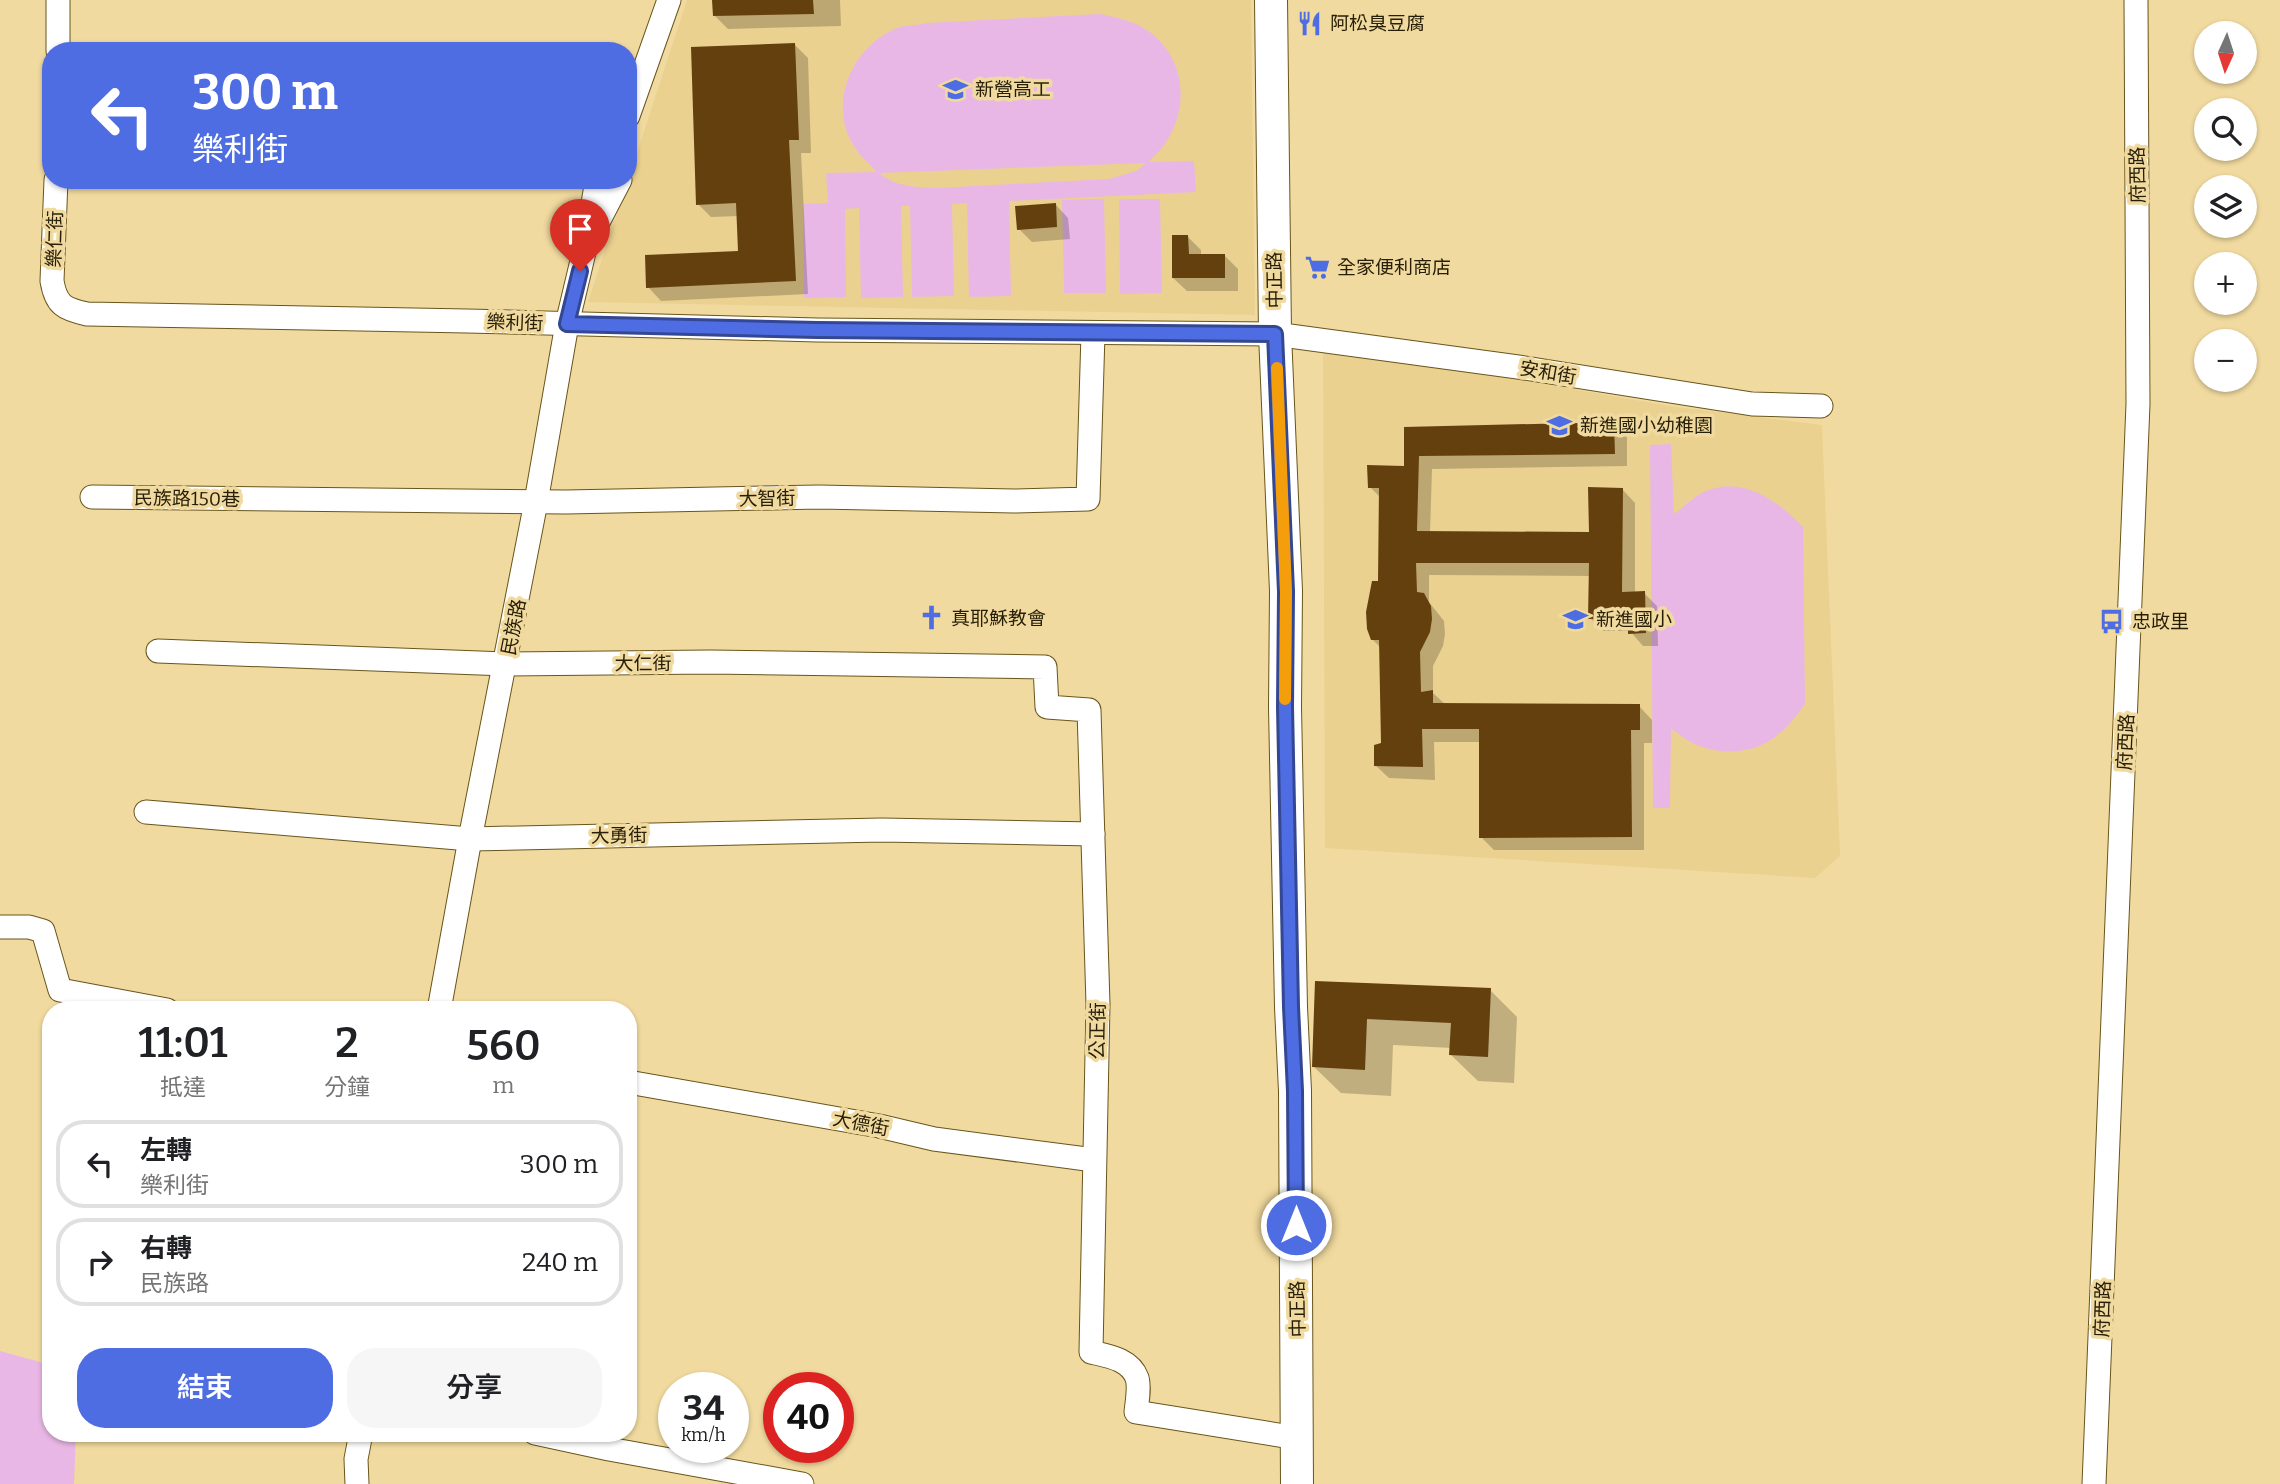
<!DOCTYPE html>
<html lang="zh-TW">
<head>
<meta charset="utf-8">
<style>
  :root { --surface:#fff; --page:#f6f6f6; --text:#202124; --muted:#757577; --line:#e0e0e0; --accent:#4e6de2 }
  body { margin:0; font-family:Bitter,"Noto Sans TC",serif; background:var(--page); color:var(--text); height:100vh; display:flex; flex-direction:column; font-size:26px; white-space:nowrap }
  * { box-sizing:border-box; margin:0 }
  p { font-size:23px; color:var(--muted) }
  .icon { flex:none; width:38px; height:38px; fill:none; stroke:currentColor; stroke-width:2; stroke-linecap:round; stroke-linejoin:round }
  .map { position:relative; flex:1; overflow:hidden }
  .details { position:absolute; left:42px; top:1001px; width:595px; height:441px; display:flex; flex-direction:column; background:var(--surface); border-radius:28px; box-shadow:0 2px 5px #0004 }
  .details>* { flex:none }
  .guide { position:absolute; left:42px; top:42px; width:595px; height:147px; border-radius:28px; box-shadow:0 2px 5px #0004; background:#4e6de2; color:#fff; overflow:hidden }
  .needle { width:46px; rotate:183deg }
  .buttons { position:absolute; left:2194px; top:21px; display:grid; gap:14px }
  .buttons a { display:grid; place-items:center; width:63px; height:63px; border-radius:50%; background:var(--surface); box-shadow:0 2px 5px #0004; font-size:35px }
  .speed { position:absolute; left:658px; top:1372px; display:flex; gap:14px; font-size:35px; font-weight:700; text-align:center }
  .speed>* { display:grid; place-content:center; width:91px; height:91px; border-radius:50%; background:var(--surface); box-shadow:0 2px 5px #0004; line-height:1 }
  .speed small { font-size:18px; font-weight:400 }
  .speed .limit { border:10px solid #d22; background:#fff; color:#111 }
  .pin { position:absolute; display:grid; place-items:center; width:60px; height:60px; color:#fff; margin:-72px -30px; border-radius:50% 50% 50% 0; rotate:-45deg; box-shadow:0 0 7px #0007 }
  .pin .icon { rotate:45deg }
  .me { position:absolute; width:77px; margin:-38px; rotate:0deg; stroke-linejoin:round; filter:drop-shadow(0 0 5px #0008) }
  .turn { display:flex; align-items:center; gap:24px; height:147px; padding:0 35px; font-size:32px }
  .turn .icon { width:91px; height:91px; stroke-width:2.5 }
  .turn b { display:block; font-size:49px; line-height:60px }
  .eta { display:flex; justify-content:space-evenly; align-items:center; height:119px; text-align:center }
  .eta b { font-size:42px; font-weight:600; line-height:49px }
  .cta { display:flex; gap:14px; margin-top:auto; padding:14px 35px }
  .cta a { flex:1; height:80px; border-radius:28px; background:var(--accent); color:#fff; font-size:28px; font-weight:600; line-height:80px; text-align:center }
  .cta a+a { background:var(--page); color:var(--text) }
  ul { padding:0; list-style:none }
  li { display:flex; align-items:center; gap:21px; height:88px; margin:0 14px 10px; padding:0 21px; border:4px solid var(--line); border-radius:28px }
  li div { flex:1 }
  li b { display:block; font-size:26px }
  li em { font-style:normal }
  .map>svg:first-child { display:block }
</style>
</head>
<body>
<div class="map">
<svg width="2280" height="1484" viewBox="0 0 2280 1484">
  <rect width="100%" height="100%" fill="#f1da9f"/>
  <g fill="#ebd18f">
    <path d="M 687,0 L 1251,0 L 1255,315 L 588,302 Z"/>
    <path d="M 1323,346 L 1676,407 L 1822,425 L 1840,856 L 1815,878 L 1325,848 Z"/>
  </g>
  <g fill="#e9b7e5" fill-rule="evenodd">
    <path d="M 1100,14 C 1118,18 1136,21 1151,33 C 1194,67 1188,129 1148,162 L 1194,161 L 1196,192 L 1009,201 L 1011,296 L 969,297 L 967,203 L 952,204 L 954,296 L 912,297 L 910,206 L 901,206 L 903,297 L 861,298 L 859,208 L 845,209 L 846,297 L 804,298 L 803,204 L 828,203 L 826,173 L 877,172 C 866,162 857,153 850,139 C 829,97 856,42 900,27 C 908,25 918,25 927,23 ZM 1146,163 L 1136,171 L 1109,179 L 936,188 C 917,187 895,187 879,173 Z"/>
    <path d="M 1104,199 L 1106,293 L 1064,293 L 1062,200 Z"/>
    <path d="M 1119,199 L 1160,199 L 1162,293 L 1120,294 Z"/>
    <path d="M 1671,444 L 1674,514 C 1684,507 1695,495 1706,491 C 1743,475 1779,502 1803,527 L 1805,704 C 1797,714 1790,725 1780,733 C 1756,755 1717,757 1689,741 C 1683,738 1677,732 1671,729 L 1670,808 L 1653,808 L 1650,445 Z"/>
    <path d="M 0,1351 L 51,1365 L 51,1433 L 76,1433 L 74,1484 L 0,1484 Z"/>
  </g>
  <g fill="#0003">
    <path d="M 714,0 L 840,0 L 841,26 L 728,29 L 715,16 Z"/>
    <path d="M 795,45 L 808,58 L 811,153 L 801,153 L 808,294 L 661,301 L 648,287 L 740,252 L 739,216 L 711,217 L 698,204 Z"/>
    <path d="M 1055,204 L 1068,218 L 1070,239 L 1032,242 L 1019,229 Z"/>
    <path d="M 1188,237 L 1201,250 L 1201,255 L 1224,255 L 1238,269 L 1238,291 L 1187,291 L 1173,278 Z"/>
    <path d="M 1613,423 L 1627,437 L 1627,466 L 1432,469 L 1430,533 L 1591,533 L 1622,489 L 1635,503 L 1635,593 L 1644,593 L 1657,606 L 1658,646 L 1643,646 L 1630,631 L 1603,631 L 1590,618 L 1591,576 L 1429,575 L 1429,602 L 1444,621 L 1445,634 L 1443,646 L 1433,666 L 1433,693 L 1446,705 L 1639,706 L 1652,720 L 1652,743 L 1644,743 L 1644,850 L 1494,850 L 1481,837 L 1481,742 L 1434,742 L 1435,780 L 1389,778 L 1375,765 L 1383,744 L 1381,648 L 1372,639 L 1379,583 L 1381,498 L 1370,487 L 1406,468 L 1406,428 Z"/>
    <path d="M 1317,982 L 1490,990 L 1517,1017 L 1514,1083 L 1478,1081 L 1451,1055 L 1452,1048 L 1393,1045 L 1391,1096 L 1341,1093 L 1314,1067 Z"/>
  </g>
  <g fill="#64400f">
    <path d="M 712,0 L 813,0 L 814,14 L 713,16 Z"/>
    <path d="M 795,43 L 799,140 L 789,140 L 796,281 L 646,288 L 645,255 L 738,251 L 736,203 L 696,205 L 691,47 Z"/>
    <path d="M 1056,203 L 1057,227 L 1017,230 L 1015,206 Z"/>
    <path d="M 1172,235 L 1188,235 L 1189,254 L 1225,254 L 1225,278 L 1172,278 Z"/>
    <path d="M 1614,422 L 1615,454 L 1419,456 L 1417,531 L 1589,532 L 1588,487 L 1623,488 L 1622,592 L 1645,591 L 1646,633 L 1628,634 L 1628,618 L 1588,619 L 1589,563 L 1416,563 L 1417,592 L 1424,593 L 1431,606 L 1432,619 L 1430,632 L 1420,652 L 1421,692 L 1433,690 L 1433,703 L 1640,704 L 1640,730 L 1631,730 L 1632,837 L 1479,838 L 1479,729 L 1422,729 L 1423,767 L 1374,766 L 1374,745 L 1381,743 L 1379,640 L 1371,640 L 1367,629 L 1366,612 L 1372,581 L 1378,581 L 1379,488 L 1368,488 L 1367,465 L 1404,466 L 1404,427 Z"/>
    <path d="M 1315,981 L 1491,988 L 1488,1057 L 1449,1055 L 1451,1023 L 1367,1019 L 1365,1070 L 1312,1067 Z"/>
  </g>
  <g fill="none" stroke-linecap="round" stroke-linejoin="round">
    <defs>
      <g id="street">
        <path d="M 58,51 L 58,0"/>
        <path d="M 628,116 L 669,0"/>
        <path d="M 56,180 L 52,281 C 56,305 64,309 87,314 L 467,321 L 817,330 L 1275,334 L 1518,367 L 1752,404 L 1821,406"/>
        <path d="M 596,226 L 620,180"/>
        <path d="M 92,497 L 566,502 L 819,497 L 1014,501 L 1088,499 L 1093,334"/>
        <path d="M 158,651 L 506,664 L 710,662 L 1045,667 L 1047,707 L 1089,710 L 1098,1004 L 1091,1352 C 1108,1356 1130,1359 1137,1378 C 1140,1387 1137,1402 1136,1412 L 1297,1438"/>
        <path d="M 146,812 L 470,839 L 882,830 L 1093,834"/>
        <path d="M 0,927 L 29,927 L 43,931 L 60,990 L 167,1010"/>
        <path d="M 439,1010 L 470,839 L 536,502 L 567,324 L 586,244 L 597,180"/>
        <path d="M 628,1082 L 879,1126 L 934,1139 L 1094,1160"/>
        <path d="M 535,1433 L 609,1449 L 802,1484"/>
        <path d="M 357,1484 L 356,1459 L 361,1433"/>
        <path d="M 2094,1484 L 2138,404 L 2136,0"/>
      </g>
      <path id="secondary" d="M 1271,0 L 1275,334 L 1286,591 L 1285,707 L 1291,1007 L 1295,1091 L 1297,1484"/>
    </defs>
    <use href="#street" stroke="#69551b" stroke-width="25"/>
    <use href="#secondary" stroke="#69551b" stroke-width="34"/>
    <use href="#street" stroke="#fff" stroke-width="23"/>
    <use href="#secondary" stroke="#fff" stroke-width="32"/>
  </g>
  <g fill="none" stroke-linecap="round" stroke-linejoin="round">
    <defs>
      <path id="route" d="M 580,271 L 567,324 L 817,330 L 1275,334 L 1286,592 L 1285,707 L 1291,1007 L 1295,1091 L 1296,1225"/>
    </defs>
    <use href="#route" stroke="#334793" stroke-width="18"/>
    <use href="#route" stroke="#4e6de2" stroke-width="12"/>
    <path stroke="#f59e0b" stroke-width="12" d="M 1277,368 L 1286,592 L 1285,699"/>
  </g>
  <defs>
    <symbol id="restaurant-bare" viewBox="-9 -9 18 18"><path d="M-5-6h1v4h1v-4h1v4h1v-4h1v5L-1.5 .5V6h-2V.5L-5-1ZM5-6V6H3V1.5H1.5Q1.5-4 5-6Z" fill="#4e6de2" stroke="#f1da9f" stroke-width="2.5" paint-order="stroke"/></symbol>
    <symbol id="school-bare" viewBox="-9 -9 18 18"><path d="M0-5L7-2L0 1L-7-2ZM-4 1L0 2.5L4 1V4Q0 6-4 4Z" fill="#4e6de2" stroke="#f1da9f" stroke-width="2.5" paint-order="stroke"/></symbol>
    <symbol id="supermarket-bare" viewBox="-9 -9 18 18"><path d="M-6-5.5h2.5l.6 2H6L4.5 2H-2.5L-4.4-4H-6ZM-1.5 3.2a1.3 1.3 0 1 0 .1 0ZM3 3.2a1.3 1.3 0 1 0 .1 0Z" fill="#4e6de2" stroke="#f1da9f" stroke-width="2.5" paint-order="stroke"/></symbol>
    <symbol id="church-bare" viewBox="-9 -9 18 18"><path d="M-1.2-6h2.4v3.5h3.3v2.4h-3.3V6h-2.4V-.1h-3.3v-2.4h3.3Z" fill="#4e6de2" stroke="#f1da9f" stroke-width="2.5" paint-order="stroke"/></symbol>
    <symbol id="bus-bare" viewBox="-9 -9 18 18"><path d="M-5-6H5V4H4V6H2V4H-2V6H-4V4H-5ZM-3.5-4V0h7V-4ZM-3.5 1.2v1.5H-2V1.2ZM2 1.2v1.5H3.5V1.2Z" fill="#4e6de2" stroke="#f1da9f" stroke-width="2.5" paint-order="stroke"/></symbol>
  </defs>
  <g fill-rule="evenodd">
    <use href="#restaurant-bare" x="1292" y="6" width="35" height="35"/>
    <use href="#school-bare" x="938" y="72" width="35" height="35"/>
    <use href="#supermarket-bare" x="1300" y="250" width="35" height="35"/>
    <use href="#school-bare" x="1542" y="408" width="35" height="35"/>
    <use href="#church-bare" x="914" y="600" width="35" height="35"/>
    <use href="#school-bare" x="1558" y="602" width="35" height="35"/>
    <use href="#bus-bare" x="2094" y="604" width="35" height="35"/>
  </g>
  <g text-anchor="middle" stroke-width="7" stroke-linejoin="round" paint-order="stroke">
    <g font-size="19" fill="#261e06" stroke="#f1da9f" text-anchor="start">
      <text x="1330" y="30">阿松臭豆腐</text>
      <text x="975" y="96">新營高工</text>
      <text x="1337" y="274">全家便利商店</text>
      <text x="1580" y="432">新進國小幼稚園</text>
      <text x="951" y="625">真耶穌教會</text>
      <text x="1596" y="626">新進國小</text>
      <text x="2132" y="628">忠政里</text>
    </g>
    <g font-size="19" fill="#261e06" stroke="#f1da9f">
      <text transform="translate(2137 175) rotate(-91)" y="7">府西路</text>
      <text transform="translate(54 239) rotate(-88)" y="7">樂仁街</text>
      <text transform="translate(1274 280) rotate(-91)" y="7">中正路</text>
      <text transform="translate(515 322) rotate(2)" y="7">樂利街</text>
      <text transform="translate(1548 372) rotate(10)" y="7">安和街</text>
      <text transform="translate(187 498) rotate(1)" y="7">民族路150巷</text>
      <text transform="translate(767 498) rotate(-1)" y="7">大智街</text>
      <text transform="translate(513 627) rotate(-79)" y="7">民族路</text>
      <text x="643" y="670">大仁街</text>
      <text transform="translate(2125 742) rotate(-87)" y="7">府西路</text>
      <text transform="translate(619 835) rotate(-1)" y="7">大勇街</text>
      <text transform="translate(1097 1031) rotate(-89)" y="7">公正街</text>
      <text transform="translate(861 1123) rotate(11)" y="7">大德街</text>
      <text transform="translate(1297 1309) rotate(-91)" y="7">中正路</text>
      <text transform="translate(2102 1309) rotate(-88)" y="7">府西路</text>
    </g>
  </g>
</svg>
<div class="buttons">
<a><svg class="needle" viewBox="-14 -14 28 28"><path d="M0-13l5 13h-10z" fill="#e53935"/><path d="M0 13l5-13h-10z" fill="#757577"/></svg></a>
<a><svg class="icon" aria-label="search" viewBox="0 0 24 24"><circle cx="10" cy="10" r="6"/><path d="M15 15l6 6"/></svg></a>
<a><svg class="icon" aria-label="layers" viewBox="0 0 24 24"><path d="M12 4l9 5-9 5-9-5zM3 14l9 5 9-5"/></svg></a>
<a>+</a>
<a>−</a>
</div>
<div class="speed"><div>34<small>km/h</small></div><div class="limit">40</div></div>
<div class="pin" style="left:580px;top:271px;background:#d93025"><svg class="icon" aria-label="arrive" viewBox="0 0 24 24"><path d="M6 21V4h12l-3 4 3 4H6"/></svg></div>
<svg class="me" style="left:1296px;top:1225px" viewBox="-20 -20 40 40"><circle r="17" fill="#4e6de2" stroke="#fff" stroke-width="3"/><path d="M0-11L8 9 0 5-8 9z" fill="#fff"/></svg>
<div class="guide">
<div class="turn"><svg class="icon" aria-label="left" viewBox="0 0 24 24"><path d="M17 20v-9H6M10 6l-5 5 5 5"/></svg><div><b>300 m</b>樂利街</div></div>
</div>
<section class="details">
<div class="eta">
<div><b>11:01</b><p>抵達</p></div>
<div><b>2</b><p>分鐘</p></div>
<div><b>560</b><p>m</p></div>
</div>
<ul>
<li><svg class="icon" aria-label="left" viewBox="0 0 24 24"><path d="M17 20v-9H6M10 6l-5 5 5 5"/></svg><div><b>左轉</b><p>樂利街</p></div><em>300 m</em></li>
<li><svg class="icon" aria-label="right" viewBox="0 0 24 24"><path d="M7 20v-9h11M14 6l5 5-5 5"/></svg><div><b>右轉</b><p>民族路</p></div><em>240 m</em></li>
</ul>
<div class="cta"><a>結束</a><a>分享</a></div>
</section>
</div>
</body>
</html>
